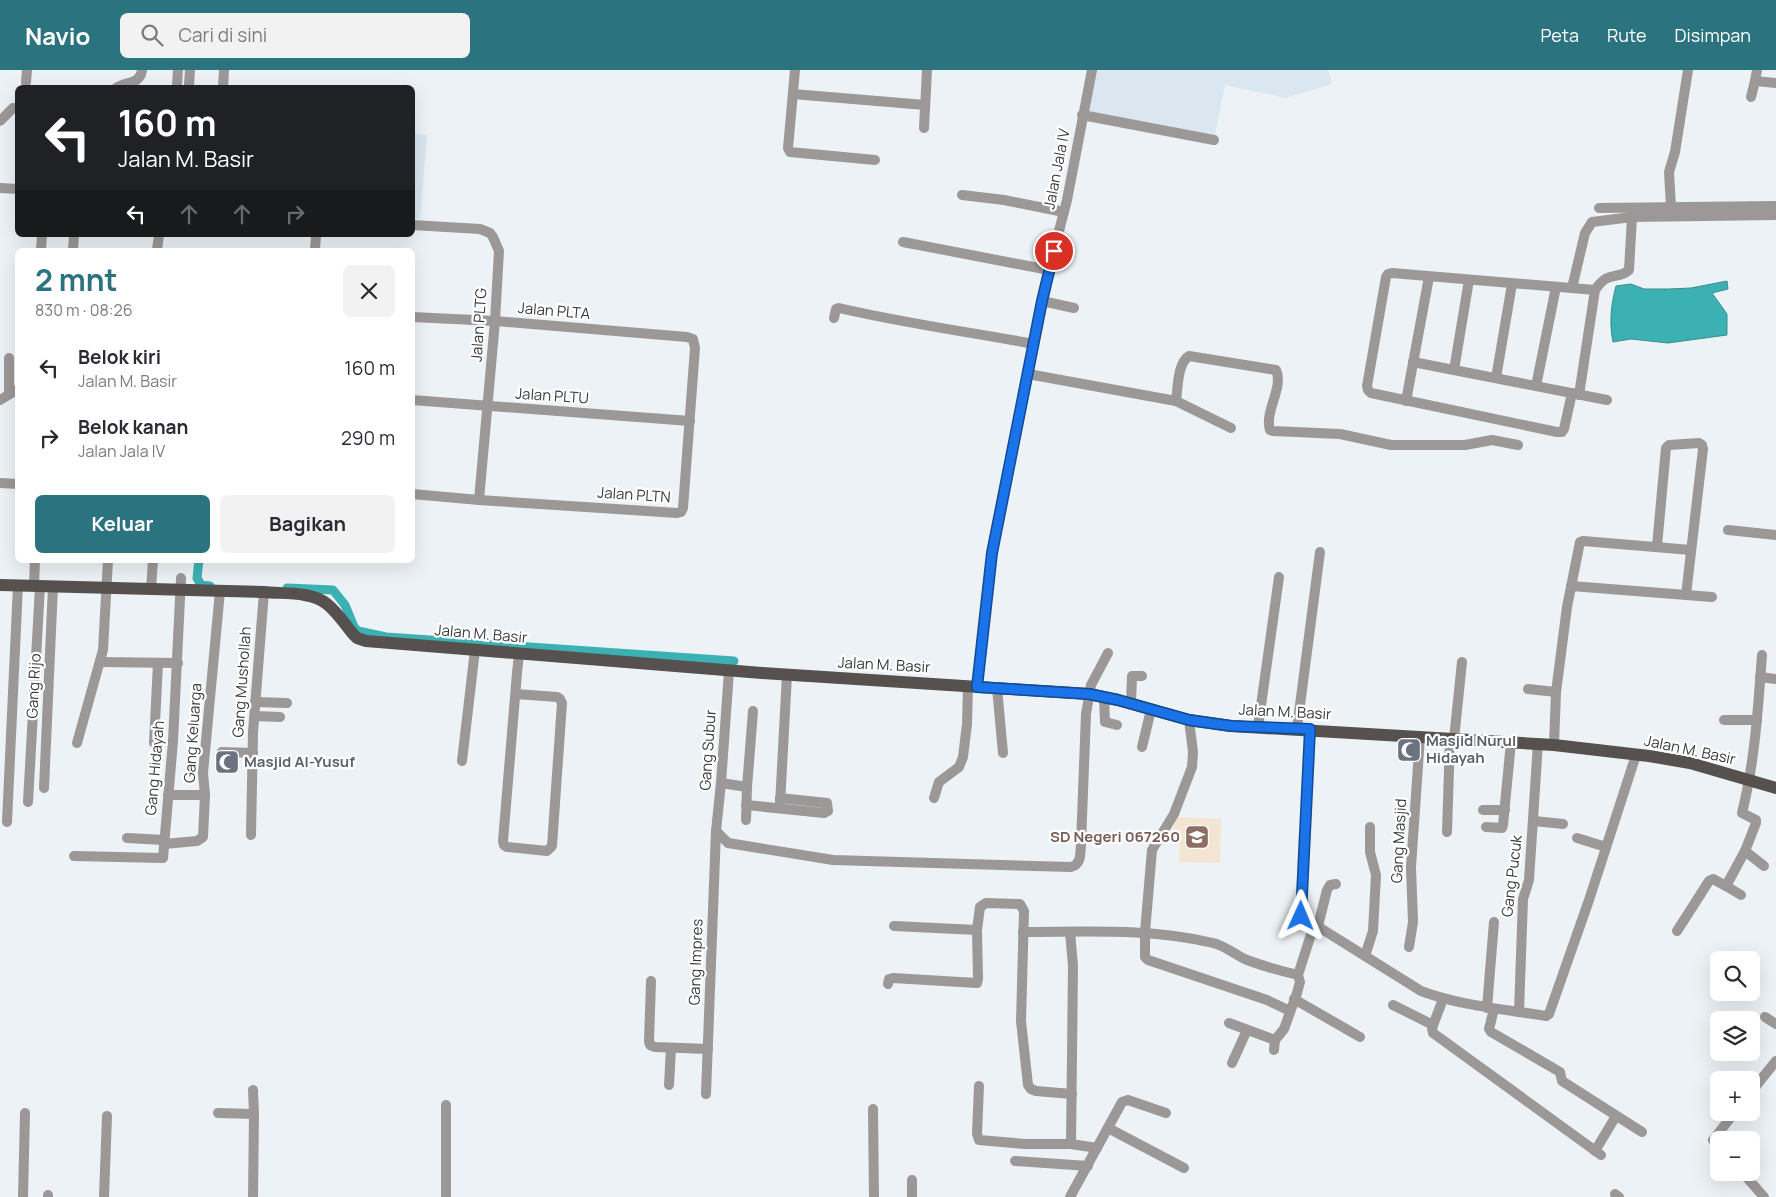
<!DOCTYPE html>
<html lang="id">
<head>
<meta charset="utf-8">
<style>
  :root { --surface:#fff; --page:#f2f2f3; --text:#2b2b33; --muted:#7c7c81; --accent:#2b737e }
  body { margin:0; font-family:Manrope,sans-serif; background:var(--page); color:var(--text); height:100vh; display:flex; flex-direction:column; font-size:19px; white-space:nowrap }
  * { box-sizing:border-box; margin:0 }
  p { font-size:16px; color:var(--muted) }
  .icon { flex:none; width:28px; height:28px; fill:none; stroke:currentColor; stroke-width:2; stroke-linecap:round; stroke-linejoin:round }
  .map { position:relative; flex:1; overflow:hidden }
  .side { position:absolute; left:15px; top:178px; width:400px; height:315px; display:flex; flex-direction:column; background:var(--surface); border-radius:8px; box-shadow:0 5px 20px #0002 }
  .side>* { flex:none }
  .top-card { position:absolute; left:15px; top:15px; width:400px; height:152px; border-radius:8px; box-shadow:0 5px 20px #0002; background:#202124; color:#fff; overflow:hidden }
  .buttons { position:absolute; left:1710px; top:881px; display:grid; gap:10px }
  .buttons a { display:grid; place-items:center; width:50px; height:50px; border-radius:8px; background:var(--surface); box-shadow:0 5px 20px #0002; font-size:25px }
  .pin { position:absolute; display:grid; place-items:center; width:42px; height:42px; color:#fff; margin:-21px; border:2px solid #fff; border-radius:50%; box-shadow:0 1px 5px #0007 }
  .me { position:absolute; width:55px; margin:-28px; rotate:1deg; stroke-linejoin:round; filter:drop-shadow(0 0 4px #0008) }
  .turn { display:flex; align-items:center; gap:18px; height:105px; padding:0 20px; font-size:22px }
  .turn .icon { width:65px; height:65px; stroke-width:2.5 }
  .turn b { display:block; font-size:35px; line-height:42px }
  .lanes { display:flex; align-items:center; height:48px; padding:0 20px; background:#0003; justify-content:center; gap:25px; direction:ltr }
  .lanes .off { opacity:.35 }
  .round { display:grid; place-items:center; flex:none; width:52px; height:52px; border-radius:8px; background:var(--page) }
  .overview { display:flex; align-items:center; justify-content:space-between; height:85px; padding:0 20px }
  h1 { font-size:30px; font-weight:700; line-height:38px; color:var(--accent) }
  .cta { display:flex; gap:10px; margin-top:auto; padding:10px 20px }
  .cta a { flex:1; height:58px; border-radius:8px; background:var(--accent); color:#fff; font-size:20px; font-weight:700; line-height:58px; text-align:center }
  .cta a+a { background:var(--page); color:var(--text) }
  ul { padding:0; list-style:none }
  li { display:flex; align-items:center; gap:15px; height:70px; padding:0 20px }
  li div { flex:1 }
  li b { display:block; font-size:19px }
  li em { font-style:normal }
  header { display:flex; align-items:center; gap:30px; box-sizing:border-box; height:70px; padding:0 25px; background:var(--accent); color:#fff }
  header strong { font-size:24px }
  nav { display:flex; gap:28px; margin-inline-start:auto; font-size:18px }
  .search { width:350px; height:45px; background:var(--page); display:flex; align-items:center; gap:12px; box-sizing:border-box; padding:0 18px; border-radius:8px; color:var(--muted); font-size:19px }
  .map>svg:first-child { display:block }
</style>
</head>
<body>
<header>
<strong>Navio</strong>
<div class="search"><svg class="icon" aria-label="search" viewBox="0 0 24 24"><circle cx="10" cy="10" r="6"/><path d="M15 15l6 6"/></svg>Cari di sini</div>
<nav><a>Peta</a><a>Rute</a><a>Disimpan</a></nav>
</header>
<div class="map">
<svg width="1776" height="1127" viewBox="0 0 1776 1127">
  <rect width="100%" height="100%" fill="#edf2f6"/>
  <g fill="#dae6f0">
    <path d="M 1093,0 L 1328,0 L 1332,14 L 1286,28 L 1225,15 L 1215,65 L 1086,43 Z"/>
    <path d="M 412,64 L 427,65 L 420,149 L 413,148 Z"/>
  </g>
  <path fill="#f3e5d1" d="M 1174,747 L 1221,749 L 1220,793 L 1179,792 L 1180,771 L 1173,770 Z"/>
  <path fill="#3cb1b3" stroke="#3b8e8f" d="M 1727,211 L 1728,219 L 1712,223 L 1727,244 L 1727,265 L 1668,273 L 1631,269 L 1613,272 C 1609,253 1611,234 1616,216 L 1631,214 L 1644,219 L 1669,219 L 1691,218 Z"/>
  <g fill="none" stroke-linecap="round" stroke-linejoin="round">
    <g stroke="#3cb1b3" stroke-width="9">
      <path d="M 199,490 L 197,508 L 201,515 L 210,516"/>
      <path d="M 287,518 L 333,520 L 345,535 L 354,557 L 358,561 L 386,567 L 734,591"/>
    </g>
    <g stroke="#9b9897" stroke-width="10">
      <path d="M 795,0 L 788,78 L 790,82 L 875,90"/>
      <path d="M 1755,11 L 1757,0"/>
      <path d="M 26,12 L 27,0"/>
      <path d="M 177,15 L 178,0"/>
      <path d="M 189,15 L 190,0"/>
      <path d="M 116,18 C 126,11 140,15 142,0"/>
      <path d="M 223,18 L 224,0"/>
      <path d="M 793,24 L 925,35"/>
      <path d="M 1751,27 L 1755,11 L 1776,13"/>
      <path d="M 1082,45 L 1214,70"/>
      <path d="M 0,51 L 13,38"/>
      <path d="M 924,58 L 927,0"/>
      <path d="M 0,118 L 18,119"/>
      <path d="M 962,125 L 1004,130 L 1064,142"/>
      <path d="M 1671,137 L 1669,102 L 1675,82 L 1688,0"/>
      <path d="M 1599,138 L 1776,136"/>
      <path d="M 412,155 L 480,159 L 490,163 L 493,167 L 499,181 L 495,251 L 479,430"/>
      <path d="M 903,172 L 1049,200"/>
      <path d="M 41,180 L 42,165"/>
      <path d="M 73,180 L 74,165"/>
      <path d="M 157,180 L 159,165"/>
      <path d="M 315,180 L 316,165"/>
      <path d="M 1572,218 L 1585,163 L 1592,152 L 1632,147 L 1776,145"/>
      <path d="M 1042,231 L 1074,238"/>
      <path d="M 412,247 L 495,251 L 687,267 L 693,269 L 695,278 L 683,438 L 681,442 L 677,443 L 479,430 L 412,424"/>
      <path d="M 834,248 L 836,239 L 839,238 C 903,253 969,262 1034,274"/>
      <path d="M 9,288 L 9,324"/>
      <path d="M 1413,292 L 1607,330"/>
      <path d="M 1454,300 L 1469,210"/>
      <path d="M 1028,304 L 1176,331 C 1178,318 1177,294 1189,286 L 1276,300 C 1284,318 1264,341 1270,360 L 1273,361 L 1340,364 L 1391,375 L 1465,375 L 1492,370 L 1518,375"/>
      <path d="M 1496,308 L 1512,214"/>
      <path d="M 1536,316 L 1556,217"/>
      <path d="M 1572,323 L 1564,359 L 1562,362 L 1557,362 L 1371,323 L 1368,320 L 1367,316 L 1386,207 L 1388,204 L 1392,203 L 1595,220"/>
      <path d="M 1579,325 L 1595,220 C 1609,199 1617,211 1629,200 L 1632,147"/>
      <path d="M 0,330 L 18,319"/>
      <path d="M 412,330 L 690,351"/>
      <path d="M 1176,331 L 1231,358"/>
      <path d="M 1406,331 L 1429,207"/>
      <path d="M 0,413 L 18,414"/>
      <path d="M 1728,460 L 1776,465"/>
      <path d="M 1657,476 L 1666,378 L 1669,375 L 1699,373 L 1702,375 L 1703,379 L 1686,525"/>
      <path d="M 34,516 L 35,490"/>
      <path d="M 1571,516 L 1712,527"/>
      <path d="M 151,519 L 153,490"/>
      <path d="M 100,592 L 178,593"/>
      <path d="M 1760,607 L 1776,609"/>
      <path d="M 977,617 L 992,483 L 1049,200 L 1067,130 L 1092,0"/>
      <path d="M 997,618 L 1003,683"/>
      <path d="M 1528,619 L 1556,622"/>
      <path d="M 516,624 L 557,627 L 560,629 L 562,633 L 552,776 L 547,781 L 507,777 L 504,775 L 503,771 L 517,603 L 519,584"/>
      <path d="M 1104,627 L 1105,652 L 1117,655"/>
      <path d="M 255,632 L 287,633"/>
      <path d="M 1131,634 L 1132,606 L 1142,606"/>
      <path d="M 255,646 L 280,647"/>
      <path d="M 1189,650 L 1193,682 L 1192,697 L 1174,744 L 1152,780 L 1145,862 L 1145,887 L 1148,890 L 1267,930 L 1290,941"/>
      <path d="M 1724,650 L 1757,650"/>
      <path d="M 1258,657 L 1279,507"/>
      <path d="M 1297,658 L 1320,482"/>
      <path d="M 1310,659 L 1301,846 L 1421,921 C 1461,936 1504,939 1546,946 L 1549,944 L 1589,830 L 1636,685"/>
      <path d="M 1454,669 L 1462,592"/>
      <path d="M 77,673 L 103,580 L 108,490"/>
      <path d="M 154,673 L 158,593"/>
      <path d="M 1554,675 L 1556,622 L 1567,537 L 1580,472 L 1583,471 L 1691,480"/>
      <path d="M 1142,677 L 1151,640"/>
      <path d="M 222,682 L 253,683"/>
      <path d="M 462,691 L 475,580"/>
      <path d="M 721,713 L 747,717 L 746,750"/>
      <path d="M 747,717 L 753,641"/>
      <path d="M 44,718 L 53,516"/>
      <path d="M 168,725 L 205,725"/>
      <path d="M 934,728 L 939,712 L 959,697 L 963,687 L 967,654 L 968,616"/>
      <path d="M 28,732 L 40,516"/>
      <path d="M 780,734 L 787,605"/>
      <path d="M 746,735 L 824,743 L 828,741 L 827,733 L 780,728"/>
      <path d="M 1483,740 L 1505,740"/>
      <path d="M 1534,751 L 1563,754"/>
      <path d="M 7,752 L 18,515"/>
      <path d="M 1486,757 L 1502,758 L 1503,755 L 1511,672"/>
      <path d="M 716,761 L 728,773 L 833,790 L 1071,797 C 1082,794 1080,783 1081,774 L 1086,644 L 1091,615 L 1108,583"/>
      <path d="M 1447,762 L 1450,669"/>
      <path d="M 251,765 L 253,662 L 264,522"/>
      <path d="M 127,768 L 164,770"/>
      <path d="M 1577,768 L 1606,777"/>
      <path d="M 164,774 L 197,771 L 203,767 L 205,725 L 203,703 L 220,521"/>
      <path d="M 1745,781 L 1764,796"/>
      <path d="M 74,786 L 163,788 L 173,671 L 181,508"/>
      <path d="M 1726,816 L 1741,825"/>
      <path d="M 894,856 L 977,860"/>
      <path d="M 1318,856 L 1327,820 L 1330,815 L 1336,814"/>
      <path d="M 1677,861 L 1709,811 L 1713,809 L 1726,816 L 1745,781 L 1756,753 L 1756,750 L 1742,743 C 1755,691 1758,638 1762,585"/>
      <path d="M 1023,862 C 1087,862 1151,858 1213,873 C 1226,876 1235,885 1247,890 C 1263,896 1281,901 1298,905"/>
      <path d="M 1070,862 L 1073,896 L 1071,1074"/>
      <path d="M 1409,877 L 1413,852 L 1411,797 L 1420,667"/>
      <path d="M 1365,886 L 1373,861 L 1376,805 L 1370,782 L 1370,757"/>
      <path d="M 651,911 L 649,972 L 650,975 L 655,977 L 708,979"/>
      <path d="M 888,914 L 889,909 L 893,908 L 977,913 L 978,909 L 977,860 L 980,837 L 986,833 L 1020,834 L 1024,841 L 1021,951 L 1028,1015 L 1031,1019 L 1036,1021 L 1072,1024"/>
      <path d="M 1294,929 L 1360,967"/>
      <path d="M 1443,929 L 1432,958 L 1433,963 L 1601,1085"/>
      <path d="M 1393,935 L 1433,955"/>
      <path d="M 1487,938 L 1494,852"/>
      <path d="M 1494,939 L 1489,959 L 1491,962 L 1560,1002 L 1562,1011 L 1642,1062"/>
      <path d="M 1519,942 L 1523,829 L 1529,810 L 1538,673"/>
      <path d="M 1765,947 L 1776,954"/>
      <path d="M 1229,953 L 1275,970"/>
      <path d="M 1274,980 L 1275,970 L 1284,959 L 1297,923 L 1300,912 L 1298,905 L 1314,855"/>
      <path d="M 1232,993 L 1247,960"/>
      <path d="M 669,1015 L 671,978"/>
      <path d="M 979,1016 L 977,1064 L 979,1070 L 1025,1074 L 1071,1074 L 1097,1078"/>
      <path d="M 253,1020 L 254,1044 L 253,1127"/>
      <path d="M 1751,1022 L 1776,991"/>
      <path d="M 706,1024 L 716,761 L 721,713 L 729,601"/>
      <path d="M 873,1039 L 874,1127"/>
      <path d="M 218,1043 L 254,1044"/>
      <path d="M 1108,1058 L 1184,1098"/>
      <path d="M 1719,1077 L 1713,1070 L 1735,1042"/>
      <path d="M 1595,1081 L 1616,1046"/>
      <path d="M 1015,1091 L 1088,1096"/>
      <path d="M 1742,1102 L 1764,1127"/>
      <path d="M 1615,1124 L 1619,1127"/>
      <path d="M 23,1127 L 25,1043"/>
      <path d="M 48,1127 L 48,1125"/>
      <path d="M 104,1127 L 107,1046"/>
      <path d="M 446,1127 L 446,1035"/>
      <path d="M 912,1127 L 912,1110"/>
      <path d="M 1070,1127 L 1122,1032 L 1128,1030 L 1166,1043"/>
    </g>
    <path stroke="#56514f" stroke-width="12" d="M 0,515 L 264,522 C 283,524 311,521 327,534 C 337,542 345,554 353,564 L 357,568 L 366,571 L 762,603 L 1089,624 L 1118,630 L 1189,650 L 1231,656 L 1554,675 L 1649,686 L 1690,693 L 1776,718"/>
  </g>
  <g fill="none" stroke-linecap="round" stroke-linejoin="round">
    <defs>
      <path id="route" d="M 1054,181 L 1042,231 L 992,483 L 977,617 L 1089,624 L 1118,630 L 1189,650 L 1231,656 L 1310,659 L 1301,846"/>
    </defs>
    <use href="#route" stroke="#114b97" stroke-width="12"/>
    <use href="#route" stroke="#1a73e8" stroke-width="9"/>
  </g>
  <defs>
    <symbol id="mosque-square" viewBox="-11 -11 22 22"><rect x="-9" y="-9" width="18" height="18" rx="4" fill="#6b7280" stroke="#fff"/><path d="M3.5-4.9A6 6 0 1 0 3.5 4.9A5 5 0 1 1 3.5-4.9Z" fill="#fff"/></symbol>
    <symbol id="school-square" viewBox="-11 -11 22 22"><rect x="-9" y="-9" width="18" height="18" rx="4" fill="#8d6e63" stroke="#fff"/><path d="M0-5L7-2L0 1L-7-2ZM-4 1L0 2.5L4 1V4Q0 6-4 4Z" fill="#fff"/></symbol>
  </defs>
  <g fill-rule="evenodd">
    <use href="#mosque-square" x="1395" y="666" width="28" height="28"/>
    <use href="#mosque-square" x="213" y="678" width="28" height="28"/>
    <use href="#school-square" x="1183" y="753" width="28" height="28"/>
  </g>
  <g text-anchor="middle" stroke-width="4.5" stroke-linejoin="round" paint-order="stroke">
    <g font-size="15" fill="#393b3c" stroke="#fff">
      <text transform="translate(1057 99) rotate(-79)" y="5">Jalan Jala IV</text>
      <text transform="translate(554 241) rotate(5)" y="5">Jalan PLTA</text>
      <text transform="translate(479 255) rotate(-86)" y="5">Jalan PLTG</text>
      <text transform="translate(552 326) rotate(4)" y="5">Jalan PLTU</text>
      <text transform="translate(634 425) rotate(4)" y="5">Jalan PLTN</text>
      <text transform="translate(481 564) rotate(5)" y="5">Jalan M. Basir</text>
      <text transform="translate(884 595) rotate(3)" y="5">Jalan M. Basir</text>
      <text transform="translate(242 612) rotate(-86)" y="5">Gang Mushollah</text>
      <text transform="translate(34 616) rotate(-87)" y="5">Gang Rijo</text>
      <text transform="translate(1285 642) rotate(3)" y="5">Jalan M. Basir</text>
      <text transform="translate(193 663) rotate(-86)" y="5">Gang Keluarga</text>
      <text transform="translate(708 680) rotate(-86)" y="5">Gang Subur</text>
      <text transform="translate(1690 680) rotate(12)" y="5">Jalan M. Basir</text>
      <text transform="translate(155 698) rotate(-85)" y="5">Gang Hidayah</text>
      <text transform="translate(1399 771) rotate(-87)" y="5">Gang Masjid</text>
      <text transform="translate(1512 806) rotate(-83)" y="5">Gang Pucuk</text>
      <text transform="translate(696 892) rotate(-88)" y="5">Gang Impres</text>
    </g>
    <g font-size="15" font-weight="bold" fill="#5b616d" stroke="#fff" text-anchor="start">
      <text x="1426" y="676">Masjid Nurul<tspan x="1426" dy="17">Hidayah</tspan></text>
      <text x="244" y="697">Masjid Al-Yusuf</text>
    </g>
    <g font-size="15" font-weight="bold" fill="#785e54" stroke="#fff" text-anchor="end">
      <text x="1180" y="772">SD Negeri 067260</text>
    </g>
  </g>
</svg>
<div class="buttons">
<a><svg class="icon" aria-label="search" viewBox="0 0 24 24"><circle cx="10" cy="10" r="6"/><path d="M15 15l6 6"/></svg></a>
<a><svg class="icon" aria-label="layers" viewBox="0 0 24 24"><path d="M12 4l9 5-9 5-9-5zM3 14l9 5 9-5"/></svg></a>
<a>+</a>
<a>−</a>
</div>
<div class="pin" style="left:1054px;top:181px;background:#d93025"><svg class="icon" aria-label="arrive" viewBox="0 0 24 24"><path d="M6 21V4h12l-3 4 3 4H6"/></svg></div>
<svg class="me" style="left:1301px;top:846px" viewBox="-20 -20 40 40"><path d="M0-17L14 15 0 8-14 15z" fill="#1a73e8" stroke="#fff" stroke-width="4"/></svg>
<div class="top-card">
<div class="turn"><svg class="icon" aria-label="left" viewBox="0 0 24 24"><path d="M17 20v-9H6M10 6l-5 5 5 5"/></svg><div><b>160 m</b>Jalan M. Basir</div></div>
<div class="lanes"><svg class="icon" aria-label="left" viewBox="0 0 24 24"><path d="M17 20v-9H6M10 6l-5 5 5 5"/></svg><svg class="icon off" aria-label="ahead" viewBox="0 0 24 24"><path d="M12 20V5M6 11l6-6 6 6"/></svg><svg class="icon off" aria-label="ahead" viewBox="0 0 24 24"><path d="M12 20V5M6 11l6-6 6 6"/></svg><svg class="icon off" aria-label="right" viewBox="0 0 24 24"><path d="M7 20v-9h11M14 6l5 5-5 5"/></svg></div>
</div>
<section class="side">
<div class="overview"><div><h1>2 mnt</h1><p>830 m · 08:26</p></div><a class="round"><svg class="icon" aria-label="close" viewBox="0 0 24 24"><path d="M6 6l12 12M18 6L6 18"/></svg></a></div>
<ul>
<li><svg class="icon" aria-label="left" viewBox="0 0 24 24"><path d="M17 20v-9H6M10 6l-5 5 5 5"/></svg><div><b>Belok kiri</b><p>Jalan M. Basir</p></div><em>160 m</em></li>
<li><svg class="icon" aria-label="right" viewBox="0 0 24 24"><path d="M7 20v-9h11M14 6l5 5-5 5"/></svg><div><b>Belok kanan</b><p>Jalan Jala IV</p></div><em>290 m</em></li>
</ul>
<div class="cta"><a>Keluar</a><a>Bagikan</a></div>
</section>
</div>
</body>
</html>
